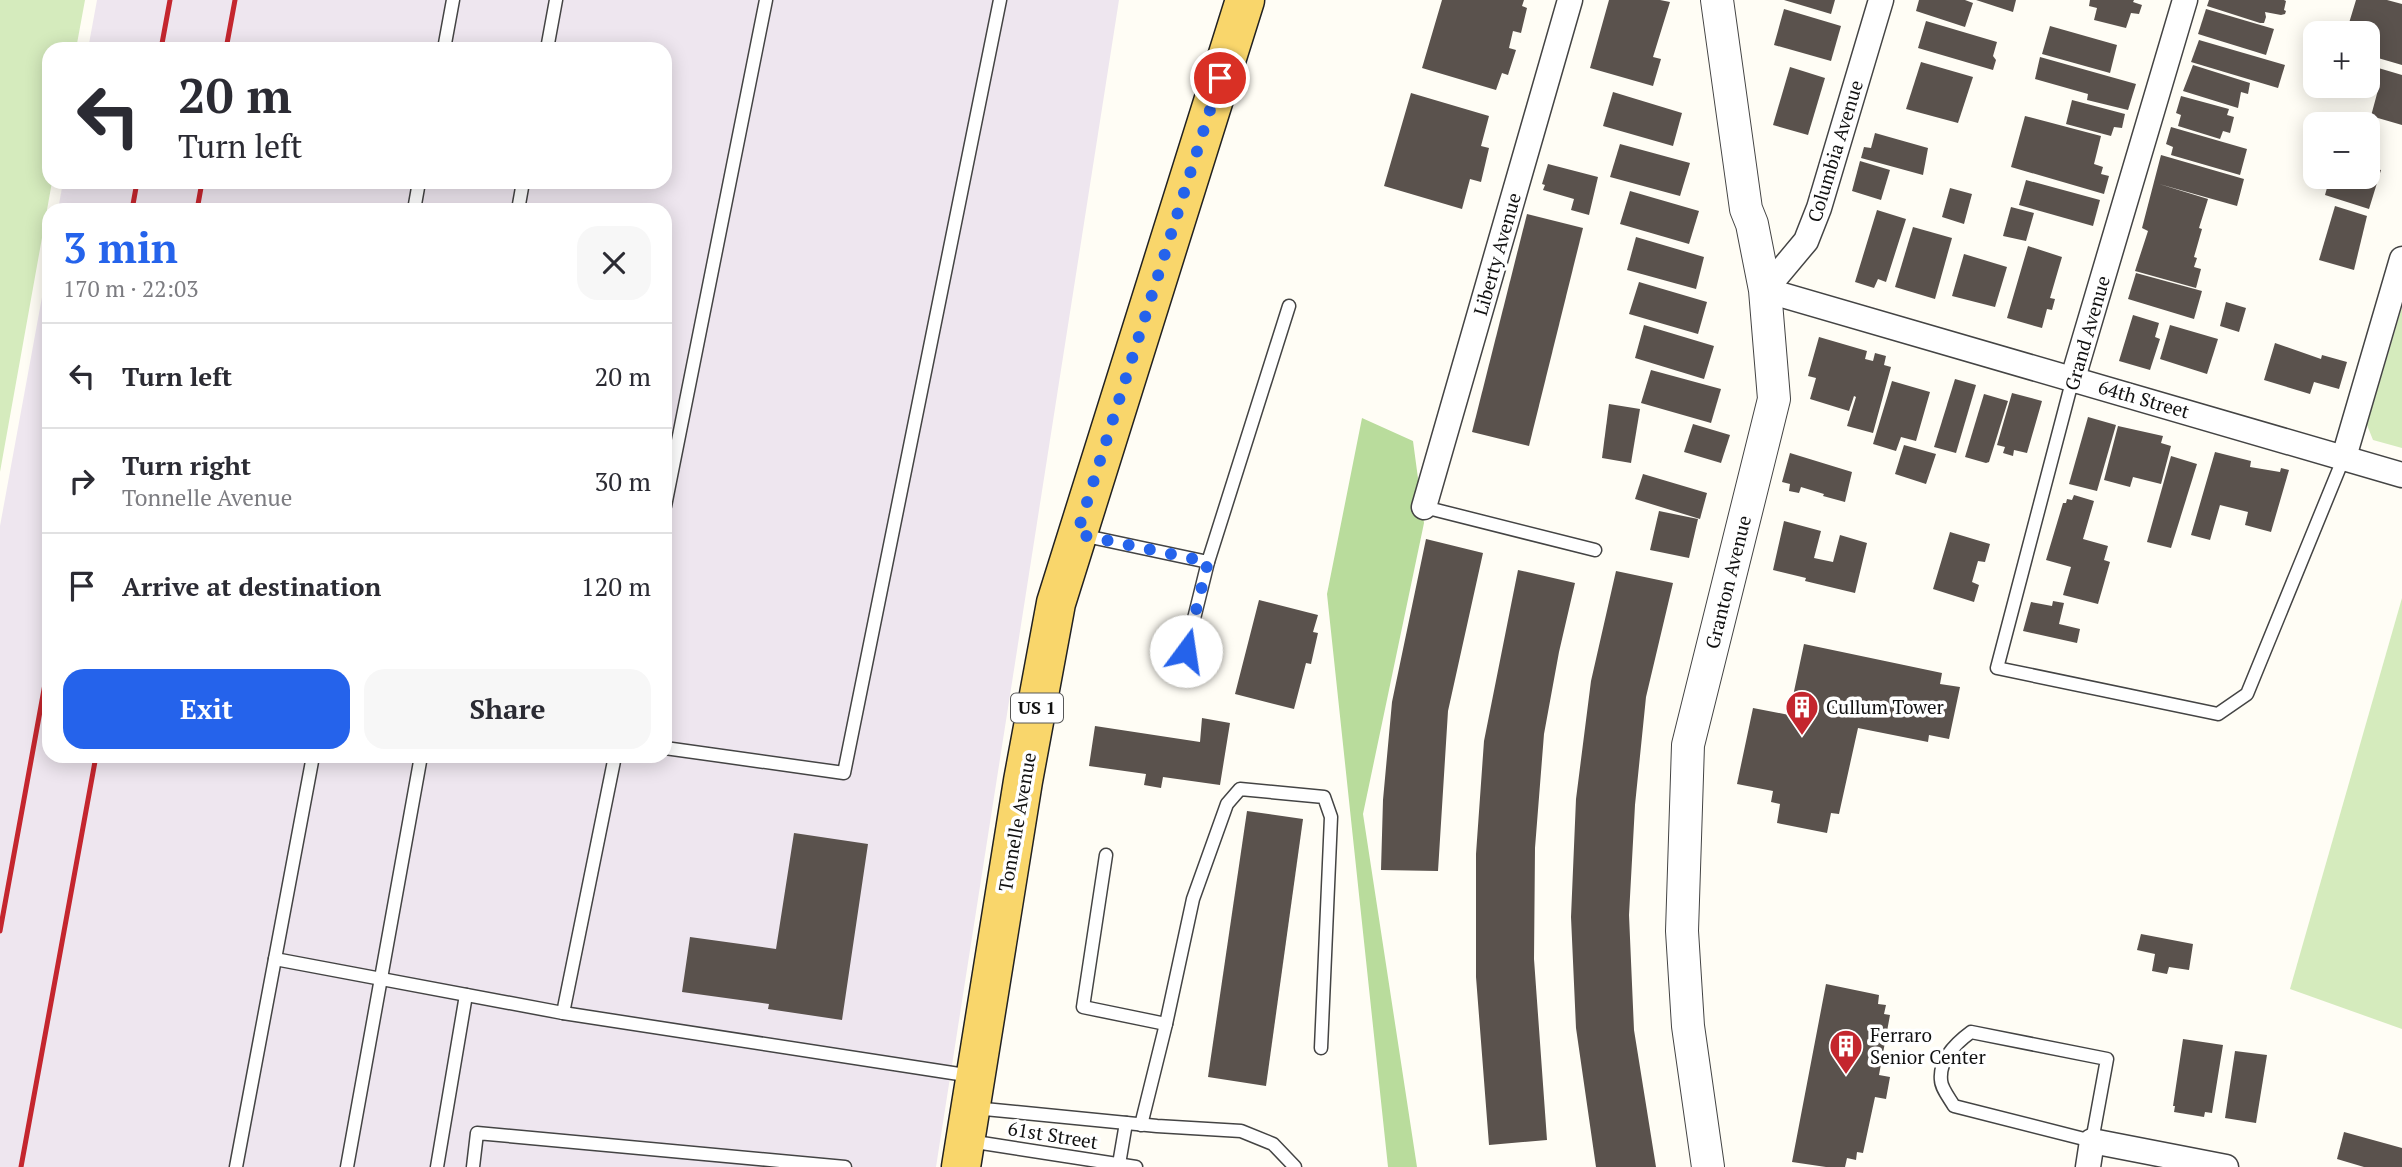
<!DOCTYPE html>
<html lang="en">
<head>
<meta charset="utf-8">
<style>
  :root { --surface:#fff; --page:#f7f7f7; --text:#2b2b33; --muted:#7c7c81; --line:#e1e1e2; --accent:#2563eb }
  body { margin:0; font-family:"PT Serif",serif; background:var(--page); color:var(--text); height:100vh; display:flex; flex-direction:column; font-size:26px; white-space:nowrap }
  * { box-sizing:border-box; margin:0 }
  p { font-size:23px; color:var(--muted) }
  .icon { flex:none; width:38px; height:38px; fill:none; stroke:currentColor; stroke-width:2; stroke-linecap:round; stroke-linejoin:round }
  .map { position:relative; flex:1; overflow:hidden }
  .panel { position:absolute; left:42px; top:203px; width:630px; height:560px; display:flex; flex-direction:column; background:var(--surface); border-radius:21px; box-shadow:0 4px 18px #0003 }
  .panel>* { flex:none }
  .guide { position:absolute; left:42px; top:42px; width:630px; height:147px; border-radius:21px; box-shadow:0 4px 18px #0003; background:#fff; color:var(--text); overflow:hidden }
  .buttons { position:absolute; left:2303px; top:21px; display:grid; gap:14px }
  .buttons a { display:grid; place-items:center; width:77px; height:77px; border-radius:14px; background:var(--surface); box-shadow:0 4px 18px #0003; font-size:35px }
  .pin { position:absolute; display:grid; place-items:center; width:60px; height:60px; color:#fff; margin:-30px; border:4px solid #fff; border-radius:50%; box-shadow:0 2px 7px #0007 }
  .me { position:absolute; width:77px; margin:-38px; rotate:14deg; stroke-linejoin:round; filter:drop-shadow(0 0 5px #0008) }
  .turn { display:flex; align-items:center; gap:24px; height:147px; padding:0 21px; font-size:32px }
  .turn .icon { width:91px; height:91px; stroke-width:2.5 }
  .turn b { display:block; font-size:49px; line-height:60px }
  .round { display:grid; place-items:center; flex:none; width:74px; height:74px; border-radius:21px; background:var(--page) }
  .head { display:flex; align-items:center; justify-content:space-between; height:119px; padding:0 21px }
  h1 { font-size:42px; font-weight:700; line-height:52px; color:var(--accent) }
  .button { display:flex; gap:14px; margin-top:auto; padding:14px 21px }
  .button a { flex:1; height:80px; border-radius:21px; background:var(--accent); color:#fff; font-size:28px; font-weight:700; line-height:80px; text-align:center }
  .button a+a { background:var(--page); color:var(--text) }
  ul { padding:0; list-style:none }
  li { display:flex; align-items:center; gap:21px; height:105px; padding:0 21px; border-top:2px solid var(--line) }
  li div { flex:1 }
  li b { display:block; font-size:26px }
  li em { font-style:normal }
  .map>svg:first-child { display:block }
</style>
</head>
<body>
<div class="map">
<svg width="2402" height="1167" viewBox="0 0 2402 1167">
  <rect width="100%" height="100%" fill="#fffdf5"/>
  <path fill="#eee6ef" d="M 97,0 L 1119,0 L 936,1167 L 0,1167 L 0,526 L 49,259 L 49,756 L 665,756 L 665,210 L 58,210 L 63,182 L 665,182 L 665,49 L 88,49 Z"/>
  <g fill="#d5ebbd">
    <path d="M 0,0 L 85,0 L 76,49 L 49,49 L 49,182 L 52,182 L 0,472 Z"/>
    <path d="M 2402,307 L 2402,448 L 2373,440 L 2367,425 Z"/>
    <path d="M 2402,598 L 2402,1029 L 2290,989 Z"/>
  </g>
  <path fill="#b9dc9c" d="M 1362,418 L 1413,441 L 1424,523 L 1363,814 L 1417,1167 L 1388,1167 L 1327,594 Z"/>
  <g fill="#5a524d">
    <path d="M 1442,0 L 1524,0 L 1522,6 L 1527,8 L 1521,33 L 1513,31 L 1509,48 L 1516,50 L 1508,75 L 1502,73 L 1496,90 L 1422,68 Z"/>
    <path d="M 1609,0 L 1660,0 L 1670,2 L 1653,57 L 1661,59 L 1653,86 L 1590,68 Z"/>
    <path d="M 1784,0 L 1835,0 L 1831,14 Z"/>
    <path d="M 1919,0 L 1965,0 L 1973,3 L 1965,27 L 1916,11 Z"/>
    <path d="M 1976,0 L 2016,0 L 2013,12 Z"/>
    <path d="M 2090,0 L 2134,0 L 2133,2 L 2142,5 L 2139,14 L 2131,13 L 2126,28 L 2094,20 L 2097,8 L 2089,6 Z"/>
    <path d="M 2209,0 L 2284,0 L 2286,1 L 2284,10 L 2286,11 L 2285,14 L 2281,15 L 2265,12 L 2266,17 L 2264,23 L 2260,23 L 2207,6 Z"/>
    <path d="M 2356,0 L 2387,0 L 2402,4 L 2402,65 L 2378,58 L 2375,67 L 2402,75 L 2402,125 L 2371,116 L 2378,90 L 2368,87 L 2368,33 L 2346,33 Z"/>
    <path d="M 1784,9 L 1841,26 L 1831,61 L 1774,45 Z"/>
    <path d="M 2206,9 L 2274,29 L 2266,55 L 2198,34 Z"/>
    <path d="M 1926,21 L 1997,42 L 1993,56 L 1996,60 L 1993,70 L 1918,48 Z"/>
    <path d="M 2050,26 L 2117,45 L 2110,73 L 2042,54 Z"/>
    <path d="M 2199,40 L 2285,65 L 2278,88 L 2191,62 Z"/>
    <path d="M 2040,57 L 2136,84 L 2128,110 L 2087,100 L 2088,94 L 2035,79 Z"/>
    <path d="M 1921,62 L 1973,77 L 1958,123 L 1906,109 Z"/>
    <path d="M 2193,65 L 2250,83 L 2248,94 L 2241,92 L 2238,108 L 2183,91 Z"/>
    <path d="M 1790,67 L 1825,78 L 1808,135 L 1773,125 Z"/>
    <path d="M 1613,92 L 1682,113 L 1673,146 L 1603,126 Z"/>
    <path d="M 1411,93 L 1489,116 L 1481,146 L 1489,148 L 1481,182 L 1470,179 L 1462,209 L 1384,186 Z"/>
    <path d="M 2181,96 L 2229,109 L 2227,115 L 2234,117 L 2230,133 L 2223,131 L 2220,139 L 2178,126 L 2181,115 L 2176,113 Z"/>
    <path d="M 2072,100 L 2125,114 L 2122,128 L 2114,127 L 2111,136 L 2066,124 Z"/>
    <path d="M 2025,116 L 2101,136 L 2094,164 L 2103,167 L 2101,174 L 2109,176 L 2104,194 L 2011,167 Z"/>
    <path d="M 2171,127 L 2247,149 L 2240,175 L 2171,155 L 2173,147 L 2166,144 Z"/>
    <path d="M 1875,133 L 1928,148 L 1923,175 L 1861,158 L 1864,147 L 1871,148 Z"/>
    <path d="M 1620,144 L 1690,163 L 1680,196 L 1610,177 Z"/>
    <path d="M 2161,155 L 2244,179 L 2237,206 L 2159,184 L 2208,199 L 2199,228 L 2202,229 L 2194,257 L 2197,258 L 2194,267 L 2201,269 L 2196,288 L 2135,271 L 2148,231 L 2142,228 Z"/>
    <path d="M 1860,161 L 1890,170 L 1881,200 L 1852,191 Z"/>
    <path d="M 1548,164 L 1598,177 L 1589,215 L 1571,210 L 1574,199 L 1543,190 L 1545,185 L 1542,184 Z"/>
    <path d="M 2368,167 L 2381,170 L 2369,209 L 2325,195 L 2330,177 L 2368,177 Z"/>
    <path d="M 2026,180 L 2100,200 L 2093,226 L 2019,205 Z"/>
    <path d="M 1950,188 L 1972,194 L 1964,224 L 1942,217 Z"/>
    <path d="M 1630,191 L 1699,211 L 1689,244 L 1620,224 Z"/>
    <path d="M 2335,206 L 2367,216 L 2354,270 L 2319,260 Z"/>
    <path d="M 2011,207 L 2034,213 L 2026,241 L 2003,236 Z"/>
    <path d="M 1877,210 L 1906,219 L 1886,282 L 1878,279 L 1874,288 L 1855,282 Z"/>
    <path d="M 1527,214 L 1583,228 L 1529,446 L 1472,432 Z"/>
    <path d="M 1913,227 L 1952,238 L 1935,299 L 1895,287 Z"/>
    <path d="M 1636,237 L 1704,257 L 1696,289 L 1627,270 Z"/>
    <path d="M 2028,246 L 2062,257 L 2050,298 L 2055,299 L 2052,310 L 2047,309 L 2042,328 L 2007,318 Z"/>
    <path d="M 1964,254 L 2007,267 L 1995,307 L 1952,296 Z"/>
    <path d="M 2136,273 L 2202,291 L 2194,319 L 2128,299 Z"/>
    <path d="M 1639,282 L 1707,302 L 1698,334 L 1629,314 Z"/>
    <path d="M 2226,302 L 2246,308 L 2239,332 L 2220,326 Z"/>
    <path d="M 2133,315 L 2159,323 L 2155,337 L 2160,339 L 2150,370 L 2119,361 Z"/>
    <path d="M 1644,325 L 1714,346 L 1704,379 L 1635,358 Z"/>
    <path d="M 2170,325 L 2218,339 L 2207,374 L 2160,359 Z"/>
    <path d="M 1819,337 L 1867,351 L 1865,359 L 1873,361 L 1875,353 L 1886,356 L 1884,365 L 1891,367 L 1873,433 L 1847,426 L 1856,397 L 1854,396 L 1849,411 L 1810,399 L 1816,378 L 1808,376 Z"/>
    <path d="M 2275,343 L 2321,359 L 2322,355 L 2347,362 L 2339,389 L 2314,382 L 2310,394 L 2264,380 Z"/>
    <path d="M 1651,370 L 1721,389 L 1711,423 L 1641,403 Z"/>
    <path d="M 1955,379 L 1976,385 L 1956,453 L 1934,447 Z"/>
    <path d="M 1892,381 L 1930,392 L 1916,441 L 1901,437 L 1896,451 L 1873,444 Z"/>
    <path d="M 2012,393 L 2042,401 L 2027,453 L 2014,450 L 2013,456 L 2003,453 L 2005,447 L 1997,445 Z"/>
    <path d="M 1984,394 L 2008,401 L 1989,462 L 1986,463 L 1965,457 Z"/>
    <path d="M 1609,404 L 1640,409 L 1631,463 L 1602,458 Z"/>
    <path d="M 2088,417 L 2116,425 L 2097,491 L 2069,484 Z"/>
    <path d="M 1693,424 L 1730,435 L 1721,463 L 1684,452 Z"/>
    <path d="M 2118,426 L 2163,436 L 2161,443 L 2171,446 L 2161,484 L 2133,477 L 2130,487 L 2104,480 Z"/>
    <path d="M 1904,445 L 1936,454 L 1926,484 L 1895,474 Z"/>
    <path d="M 2215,452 L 2251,461 L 2250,467 L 2280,472 L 2281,468 L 2289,470 L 2271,532 L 2245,525 L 2248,512 L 2220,505 L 2210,540 L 2191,535 Z"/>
    <path d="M 1790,453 L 1852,472 L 1845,502 L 1823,496 L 1824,494 L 1801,487 L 1799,493 L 1789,491 L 1790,484 L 1782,482 Z"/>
    <path d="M 2171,456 L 2197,464 L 2171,548 L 2147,542 Z"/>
    <path d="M 1643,474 L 1707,493 L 1700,519 L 1635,499 Z"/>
    <path d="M 2074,495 L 2094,501 L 2083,539 L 2108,546 L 2104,560 L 2110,562 L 2098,604 L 2063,595 L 2071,567 L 2046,560 L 2063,503 L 2066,503 L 2067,499 L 2072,500 Z"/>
    <path d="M 1659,511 L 1698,519 L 1689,558 L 1650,550 Z"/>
    <path d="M 1784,521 L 1821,531 L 1814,558 L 1833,562 L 1840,535 L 1867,543 L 1855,593 L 1805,581 L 1806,578 L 1773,570 Z"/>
    <path d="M 1950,532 L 1990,544 L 1985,562 L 1978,561 L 1972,582 L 1979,585 L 1974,602 L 1933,589 Z"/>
    <path d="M 1426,539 L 1483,553 L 1448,711 L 1438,871 L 1381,870 L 1383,800 L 1392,702 Z"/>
    <path d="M 1518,570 L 1575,583 L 1559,652 L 1544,734 L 1535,848 L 1534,959 L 1547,1140 L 1489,1145 L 1476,977 L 1476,854 L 1484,741 Z"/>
    <path d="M 1616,571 L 1673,583 L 1646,697 L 1635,805 L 1629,915 L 1634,1030 L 1656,1167 L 1596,1167 L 1576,1028 L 1571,917 L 1576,799 L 1591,681 Z"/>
    <path d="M 1259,600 L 1318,615 L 1313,632 L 1318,633 L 1311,664 L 1306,663 L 1294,709 L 1235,694 Z"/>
    <path d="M 2053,601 L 2064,603 L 2059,624 L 2080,629 L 2077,643 L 2023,631 L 2031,602 L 2052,606 Z"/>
    <path d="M 1804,644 L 1942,673 L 1940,684 L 1960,687 L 1949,739 L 1929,735 L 1928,742 L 1858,728 L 1839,814 L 1831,813 L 1827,833 L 1777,823 L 1780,804 L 1771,802 L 1773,791 L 1737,784 L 1753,708 L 1789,715 Z"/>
    <path d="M 1202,718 L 1230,723 L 1220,785 L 1163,777 L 1161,788 L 1144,785 L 1146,774 L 1089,766 L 1095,726 L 1200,742 Z"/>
    <path d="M 1247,811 L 1303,819 L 1266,1086 L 1208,1077 Z"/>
    <path d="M 794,833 L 868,844 L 842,1020 L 768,1009 L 769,1004 L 682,992 L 690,937 L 776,949 Z"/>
    <path d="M 2141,934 L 2193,944 L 2189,970 L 2169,967 L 2167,974 L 2152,971 L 2155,954 L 2137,950 Z"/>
    <path d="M 1826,984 L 1879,995 L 1878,1004 L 1886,1005 L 1884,1014 L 1890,1015 L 1879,1075 L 1890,1077 L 1886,1099 L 1875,1097 L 1863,1153 L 1857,1152 L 1856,1160 L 1847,1158 L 1845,1167 L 1826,1167 L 1792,1162 Z"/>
    <path d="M 2183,1039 L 2223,1045 L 2212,1113 L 2205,1112 L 2204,1117 L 2174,1112 L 2175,1106 L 2173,1106 Z"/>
    <path d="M 2235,1051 L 2267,1055 L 2256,1123 L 2225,1118 Z"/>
    <path d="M 2344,1132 L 2402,1148 L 2402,1167 L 2364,1167 L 2337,1159 Z"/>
  </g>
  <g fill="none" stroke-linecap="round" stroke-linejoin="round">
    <defs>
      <g id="service">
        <path d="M 444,49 L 453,0"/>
        <path d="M 547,49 L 556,0"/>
        <path d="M 414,210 L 419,182"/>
        <path d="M 518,210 L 523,182"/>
        <path d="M 2073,378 L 1997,668 L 2218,714 L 2247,694 L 2344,457"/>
        <path d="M 665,506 L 766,0"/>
        <path d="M 1424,507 L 1595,550"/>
        <path d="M 1081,535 L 1208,562 L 1289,306"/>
        <path d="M 1186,651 L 1208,562"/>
        <path d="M 665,748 L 844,773 L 1000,0"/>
        <path d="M 1106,855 L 1083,1007 L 1166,1024 L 1141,1125"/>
        <path d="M 275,959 L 563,1013 L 972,1076"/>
        <path d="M 563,1013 L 615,756"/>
        <path d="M 1166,1024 L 1193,899 L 1227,804 L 1240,789 L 1324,797 L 1331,817 L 1321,1048"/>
        <path d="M 1971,1032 L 2107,1059 L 2092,1141 L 1954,1106 C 1950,1099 1941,1088 1941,1080 C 1939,1060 1956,1043 1971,1032 Z"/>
        <path d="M 974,1108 L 1157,1126 L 1241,1131 L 1273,1144 L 1295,1167"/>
        <path d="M 969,1141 L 1136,1167"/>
        <path d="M 1119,1164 L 1126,1123"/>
        <path d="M 236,1167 L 313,756"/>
        <path d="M 347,1167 L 421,756"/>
        <path d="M 437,1167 L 466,995"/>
        <path d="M 473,1167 L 477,1133 L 845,1167"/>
      </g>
      <g id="minor">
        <path d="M 1881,0 L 1819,208 L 1806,241 L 1765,290 L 2402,475"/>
        <path d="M 2073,378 L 2185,0"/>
        <path d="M 2344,457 L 2402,259"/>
        <path d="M 1424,507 L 1570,0"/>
        <path d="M 2088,1167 L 2092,1141 L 2226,1167"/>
      </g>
      <path id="tertiary" d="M 1708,1167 L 1688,1026 L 1682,931 L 1688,745 L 1774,399 L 1765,290 L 1752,224 L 1746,209 L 1717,0"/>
      <path id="primary" d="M 961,1167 L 1023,781 L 1056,603 L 1245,0"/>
    </defs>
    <use href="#service" stroke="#444" stroke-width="15"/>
    <use href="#minor" stroke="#444" stroke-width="27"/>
    <use href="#tertiary" stroke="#444" stroke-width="34"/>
    <use href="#primary" stroke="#222" stroke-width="41"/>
    <use href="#service" stroke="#fff" stroke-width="12"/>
    <use href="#minor" stroke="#fff" stroke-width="24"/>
    <use href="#tertiary" stroke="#fff" stroke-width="32"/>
    <use href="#primary" stroke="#f9d66b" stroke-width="38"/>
    <g stroke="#c4262e" stroke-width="5">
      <path d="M 161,49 L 170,0"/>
      <path d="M 226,49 L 235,0"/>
      <path d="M 132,210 L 137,182"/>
      <path d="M 197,210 L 202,182"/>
      <path d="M 0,931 L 49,662"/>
      <path d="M 21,1167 L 96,756"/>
    </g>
  </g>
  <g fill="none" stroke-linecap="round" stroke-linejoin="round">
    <path stroke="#2563eb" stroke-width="12" stroke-dasharray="0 21.6" d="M 1186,651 L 1208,562 L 1077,534 L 1220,78"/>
  </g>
  <defs>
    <symbol id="building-pin" viewBox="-11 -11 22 30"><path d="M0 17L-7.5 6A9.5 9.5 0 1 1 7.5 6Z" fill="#c4262e" stroke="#fff"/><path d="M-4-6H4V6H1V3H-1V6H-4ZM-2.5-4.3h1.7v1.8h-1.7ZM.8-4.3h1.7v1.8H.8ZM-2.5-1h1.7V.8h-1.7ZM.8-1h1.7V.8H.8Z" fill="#fff"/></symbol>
  </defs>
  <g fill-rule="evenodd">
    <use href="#building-pin" x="1783" y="688" width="38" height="52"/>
    <use href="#building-pin" x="1827" y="1027" width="38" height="52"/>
  </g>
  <g text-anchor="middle" stroke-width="7" stroke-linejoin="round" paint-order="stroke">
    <rect fill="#fff" stroke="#585858" stroke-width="2" x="1011" y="693.5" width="52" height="29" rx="5"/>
    <g font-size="18" font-weight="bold" fill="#111">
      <text x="1037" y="714">US 1</text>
    </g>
    <g font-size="19" fill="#111" stroke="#fff">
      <text transform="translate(1835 151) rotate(-73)" y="7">Columbia Avenue</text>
      <text transform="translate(1497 254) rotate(-74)" y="7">Liberty Avenue</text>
      <text transform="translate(2087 333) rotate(-74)" y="7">Grand Avenue</text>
      <text transform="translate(2144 399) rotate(16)" y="7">64th Street</text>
      <text transform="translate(1728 582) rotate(-76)" y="7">Granton Avenue</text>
      <text transform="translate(1017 822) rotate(-80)" y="7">Tonnelle Avenue</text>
      <text transform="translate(1053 1135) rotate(9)" y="7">61st Street</text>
    </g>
    <g font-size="19" fill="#111" stroke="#fff" text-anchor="start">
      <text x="1826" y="714">Cullum Tower</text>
      <text x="1870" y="1042">Ferraro<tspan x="1870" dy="22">Senior Center</tspan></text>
    </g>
  </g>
</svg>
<div class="buttons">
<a>+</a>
<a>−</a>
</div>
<div class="pin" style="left:1220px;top:78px;background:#d93025"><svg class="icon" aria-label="arrive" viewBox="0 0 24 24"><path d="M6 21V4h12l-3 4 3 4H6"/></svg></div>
<svg class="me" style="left:1186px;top:651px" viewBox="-20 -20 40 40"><circle r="19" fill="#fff"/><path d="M0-13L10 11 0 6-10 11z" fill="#2563eb"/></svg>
<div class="guide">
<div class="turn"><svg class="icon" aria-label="left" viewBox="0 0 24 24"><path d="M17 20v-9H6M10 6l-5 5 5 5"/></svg><div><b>20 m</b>Turn left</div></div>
</div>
<section class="panel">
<div class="head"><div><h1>3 min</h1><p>170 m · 22:03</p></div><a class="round"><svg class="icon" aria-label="close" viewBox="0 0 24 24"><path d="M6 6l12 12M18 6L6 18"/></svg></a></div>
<ul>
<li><svg class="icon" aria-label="left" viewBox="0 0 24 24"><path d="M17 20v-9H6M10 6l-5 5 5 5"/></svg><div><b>Turn left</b></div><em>20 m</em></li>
<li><svg class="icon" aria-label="right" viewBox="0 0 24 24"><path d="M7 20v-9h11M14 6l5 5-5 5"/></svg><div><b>Turn right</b><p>Tonnelle Avenue</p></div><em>30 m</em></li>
<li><svg class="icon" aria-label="arrive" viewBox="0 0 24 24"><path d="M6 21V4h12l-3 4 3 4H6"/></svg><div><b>Arrive at destination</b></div><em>120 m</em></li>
</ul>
<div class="button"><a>Exit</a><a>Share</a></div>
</section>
</div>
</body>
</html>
